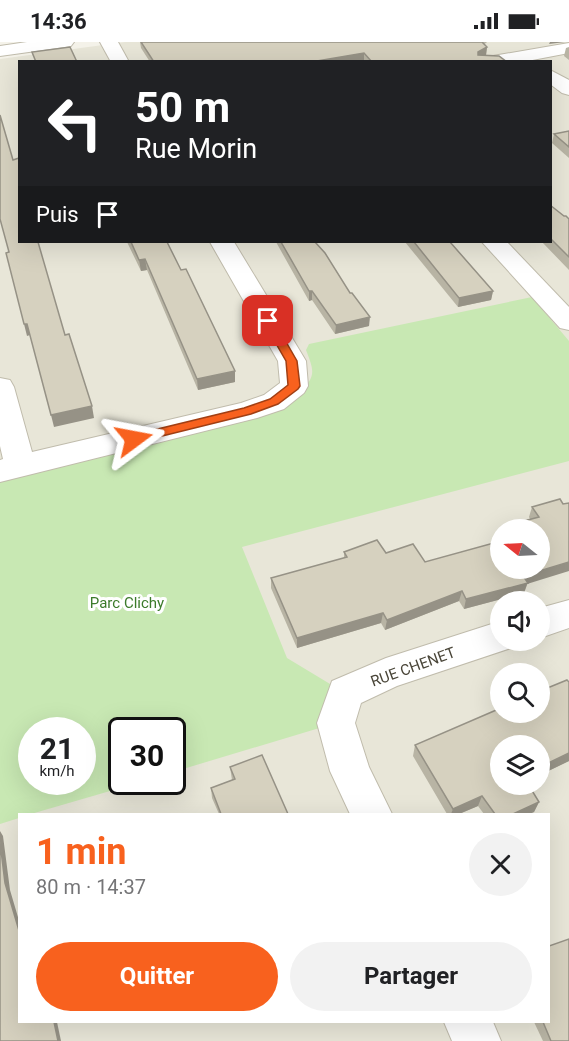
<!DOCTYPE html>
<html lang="fr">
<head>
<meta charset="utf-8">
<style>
  :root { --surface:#fff; --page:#f2f2f2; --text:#202124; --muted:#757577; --accent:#f8611e }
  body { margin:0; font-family:Roboto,sans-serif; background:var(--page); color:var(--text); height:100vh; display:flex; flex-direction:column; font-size:22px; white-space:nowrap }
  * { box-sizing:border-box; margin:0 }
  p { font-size:20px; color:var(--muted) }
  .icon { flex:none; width:33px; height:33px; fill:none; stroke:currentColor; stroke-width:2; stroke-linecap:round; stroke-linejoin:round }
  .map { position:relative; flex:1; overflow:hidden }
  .sheet { position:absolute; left:18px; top:771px; width:532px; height:210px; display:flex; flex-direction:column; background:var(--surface); border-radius:0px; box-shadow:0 6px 24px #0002 }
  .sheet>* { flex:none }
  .hud { position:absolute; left:18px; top:18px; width:534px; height:183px; border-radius:0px; box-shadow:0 6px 24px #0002; background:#202124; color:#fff; overflow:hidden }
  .needle { width:39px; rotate:288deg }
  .tools { position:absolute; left:490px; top:477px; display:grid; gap:12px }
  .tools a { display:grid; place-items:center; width:60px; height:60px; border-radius:50%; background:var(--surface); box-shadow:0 6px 24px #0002; font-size:30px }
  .speed { position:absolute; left:18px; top:675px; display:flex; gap:12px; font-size:30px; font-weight:700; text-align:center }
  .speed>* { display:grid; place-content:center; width:78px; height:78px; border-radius:50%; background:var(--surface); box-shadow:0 6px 24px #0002; line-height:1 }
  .speed small { font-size:15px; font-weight:400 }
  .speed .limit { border:3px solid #111; border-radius:9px; background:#fff; color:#111 }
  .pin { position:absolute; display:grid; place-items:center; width:51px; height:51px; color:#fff; margin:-26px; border-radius:12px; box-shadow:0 3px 9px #0006 }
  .me { position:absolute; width:66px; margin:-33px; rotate:77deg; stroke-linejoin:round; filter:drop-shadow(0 0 4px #0008) }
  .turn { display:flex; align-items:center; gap:21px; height:126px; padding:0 18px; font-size:27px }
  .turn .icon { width:78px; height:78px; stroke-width:2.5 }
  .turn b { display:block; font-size:42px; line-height:51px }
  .then { display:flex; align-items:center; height:57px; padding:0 18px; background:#0003; gap:12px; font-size:22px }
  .round { display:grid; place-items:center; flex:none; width:63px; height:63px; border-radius:32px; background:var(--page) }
  .overview { display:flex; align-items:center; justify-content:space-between; height:102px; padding:0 18px }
  h1 { font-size:36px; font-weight:700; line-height:45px; color:var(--accent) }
  .action { display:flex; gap:12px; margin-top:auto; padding:12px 18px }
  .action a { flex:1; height:69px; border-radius:36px; background:var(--accent); color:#fff; font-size:24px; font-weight:700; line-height:69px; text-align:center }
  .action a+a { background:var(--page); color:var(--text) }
  .status { display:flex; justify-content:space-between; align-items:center; height:42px; padding:0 30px; background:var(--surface); direction:ltr }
  .status svg { height:16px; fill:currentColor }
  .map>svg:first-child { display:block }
</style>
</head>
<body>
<div class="status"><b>14:36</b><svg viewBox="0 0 49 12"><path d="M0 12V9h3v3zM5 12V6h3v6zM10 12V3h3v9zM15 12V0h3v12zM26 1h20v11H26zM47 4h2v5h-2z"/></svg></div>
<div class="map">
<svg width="569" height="999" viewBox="0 0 569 999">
  <rect width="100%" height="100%" fill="#f5f3ea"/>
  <path fill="#e8e6d8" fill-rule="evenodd" d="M 125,0 L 569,0 L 569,999 L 0,999 L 0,17 ZM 20,20 L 550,20 L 550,200 L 20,200 ZM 501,488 L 540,488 L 540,526 L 501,526 ZM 501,560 L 540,560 L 540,598 L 501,598 ZM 501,632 L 540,632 L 540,670 L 501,670 ZM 32,688 L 82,688 L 82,740 L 32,740 ZM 122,688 L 172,688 L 172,740 L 122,740 ZM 501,704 L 540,704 L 540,742 L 501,742 ZM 20,772 L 549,772 L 549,980 L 20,980 Z"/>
  <path fill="#c8e8b3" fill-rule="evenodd" d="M 532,255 L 569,299 L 569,419 L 242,505 L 287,616 L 345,651 L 336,681 L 173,730 L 172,688 L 122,688 L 122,740 L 141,740 L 31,772 L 20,772 L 19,776 L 0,782 L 0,435 L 297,353 C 316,335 315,331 306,308 L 309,302 ZM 32,688 L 82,688 L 82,740 L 32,740 Z"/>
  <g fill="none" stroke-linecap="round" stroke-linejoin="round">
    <defs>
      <g id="minor">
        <path d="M 27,0 L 74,0 L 71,4 L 65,5 L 0,14 L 0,4 Z"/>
        <path d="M 100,0 L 118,0 L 129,20 L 111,20 Z"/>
        <path d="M 569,1 L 569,11 L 522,20 L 478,20 L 487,15 Z"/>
        <path d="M 550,28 L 569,38 L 569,53 L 562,51 L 550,42 Z"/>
        <path d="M 210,200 L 234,200 L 306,319 L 308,344 L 304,351 L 284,367 L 257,376 L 0,440 L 0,418 L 3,417 L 0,404 L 0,336 L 10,338 L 14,345 L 32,410 L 241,361 L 264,353 L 280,341 L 278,319 Z"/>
        <path d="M 482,200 L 507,200 L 569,265 L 569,288 L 560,286 Z"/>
        <path d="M 569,558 L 569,586 L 540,596 L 540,566 Z"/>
        <path d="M 501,579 L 501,598 L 517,598 L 514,605 L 397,644 L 361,661 L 355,681 L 369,725 L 392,772 L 350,772 L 330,729 L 317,681 L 332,639 L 386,616 Z"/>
        <path d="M 444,980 L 493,980 L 501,999 L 452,999 Z"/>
      </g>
    </defs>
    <use href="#minor" stroke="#c0bcac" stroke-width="2"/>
    <use href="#minor" fill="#fff" fill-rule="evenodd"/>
  </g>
  <g fill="#b8b4a4">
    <path d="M 140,0 L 487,0 L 486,1 L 484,2 L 487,5 L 486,13 L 507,20 L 150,20 L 141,6 Z"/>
    <path d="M 569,5 L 569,18 L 564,14 L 566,6 Z"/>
    <path d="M 569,89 L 569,116 L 552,101 L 554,92 Z"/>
    <path d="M 550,163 L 564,174 L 569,177 L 569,228 L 542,200 L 550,200 Z"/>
    <path d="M 127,200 L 167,200 L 235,340 L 198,348 L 147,228 L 141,229 Z"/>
    <path d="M 272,200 L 315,200 L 369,284 L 335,292 L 312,258 L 309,259 L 276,200 Z"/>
    <path d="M 405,200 L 450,200 L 493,249 L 491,258 L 458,265 Z"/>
    <path d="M 560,457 L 524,551 L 464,567 L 459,559 L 385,588 L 381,581 L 297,606 L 271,546 L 271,536 L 344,516 L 344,510 L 386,511 L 425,520 L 501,526 L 540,488 L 517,488 L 520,480 L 530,477 L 529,475 L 532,465 Z"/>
    <path d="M 569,640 L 569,719 L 540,733 L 540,704 L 501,704 L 539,760 L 534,770 L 529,772 L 484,772 L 478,764 L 459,772 L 447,772 L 413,714 L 415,703 Z"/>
    <path d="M 230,725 L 288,772 L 219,772 L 212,756 L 211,746 L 232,738 Z"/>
    <path d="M 534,980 L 549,980 L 569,999 L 543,999 Z"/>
  </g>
  <g fill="#969286">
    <path d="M 550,0 L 565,0 L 549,2 Z"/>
    <path d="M 487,5 L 486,13 L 477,18 L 478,10 Z"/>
    <path d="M 364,11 L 364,20 L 311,20 Z"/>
    <path d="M 145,217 L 147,228 L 141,229 L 139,218 Z"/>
    <path d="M 309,249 L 312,249 L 312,258 L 309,259 Z"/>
    <path d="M 493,249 L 491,258 L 458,265 L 459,256 Z"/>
    <path d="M 370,275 L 369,284 L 335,292 L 336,283 Z"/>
    <path d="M 24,282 L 27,282 L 30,293 L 27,294 Z"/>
    <path d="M 235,329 L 235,340 L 198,348 L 197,337 Z"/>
    <path d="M 92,364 L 94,376 L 54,385 L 51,373 Z"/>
    <path d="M 569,520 L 569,529 L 527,542 L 524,551 L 464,567 L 466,557 L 523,534 Z"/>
    <path d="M 462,549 L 459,559 L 385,588 L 387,578 Z"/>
    <path d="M 383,571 L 381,581 L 297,606 L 297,596 Z"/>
    <path d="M 569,711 L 569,719 L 540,733 L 540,725 Z"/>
    <path d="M 482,754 L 478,764 L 459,772 L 451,772 L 453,767 Z"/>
    <path d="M 539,760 L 534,770 L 529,772 L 513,772 Z"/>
    <path d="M 0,789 L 3,794 L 10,848 L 20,882 L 20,892 L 5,841 L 0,800 Z"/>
    <path d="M 54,980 L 57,980 L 61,999 L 58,999 Z"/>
  </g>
  <g fill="#d6d1bf" stroke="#969286" stroke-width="1.5">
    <path d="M 141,0 L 482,0 L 487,5 L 478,10 L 478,13 L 499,14 L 507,20 L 372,20 L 364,11 L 311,20 L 154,20 Z"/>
    <path d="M 70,5 L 77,20 L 36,20 L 32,10 Z"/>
    <path d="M 0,73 L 13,118 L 19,116 L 20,118 L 20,200 L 38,200 L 65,293 L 69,292 L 92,364 L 51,373 L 27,282 L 24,282 L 6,211 L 9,210 L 0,177 Z"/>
    <path d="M 569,89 L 569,105 L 554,92 Z"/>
    <path d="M 550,163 L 564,174 L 566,174 L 569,177 L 569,215 L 550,196 Z"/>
    <path d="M 131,200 L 167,200 L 181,228 L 186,227 L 235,329 L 197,337 L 145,217 L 139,218 Z"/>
    <path d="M 281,200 L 315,200 L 325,211 L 350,251 L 352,251 L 370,275 L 336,283 L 312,249 L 309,249 Z"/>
    <path d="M 414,200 L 450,200 L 493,249 L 459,256 Z"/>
    <path d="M 560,457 L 563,462 L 569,461 L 569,520 L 523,534 L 528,541 L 466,557 L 462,549 L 387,578 L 383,571 L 297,596 L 271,536 L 347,515 L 344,510 L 377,498 L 386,511 L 413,502 L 425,520 L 501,499 L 501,526 L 540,526 L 540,488 L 525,488 L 520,480 L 539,475 L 532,465 Z"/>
    <path d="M 567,638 L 569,640 L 569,711 L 540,725 L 540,704 L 501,704 L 501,742 L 528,742 L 539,760 L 513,772 L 495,772 L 482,754 L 453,767 L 415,703 L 501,666 L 501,670 L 540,670 L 540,649 Z"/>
    <path d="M 262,713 L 288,772 L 221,772 L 211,746 L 235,737 L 230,725 Z"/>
    <path d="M 0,800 L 5,841 L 20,892 L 20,980 L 54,980 L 58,999 L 0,999 Z"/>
    <path d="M 569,897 L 569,999 L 551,999 L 543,980 L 549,980 L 549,904 Z"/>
  </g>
  <path fill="#f8611e" stroke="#a13f14" stroke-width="1.5" d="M 268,276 L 274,279 L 297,319 L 300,344 L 298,347 L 278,362 L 251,372 L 134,401 L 129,400 L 127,397 L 129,394 L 244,366 L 270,357 L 288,343 L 286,319 L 263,279 Z"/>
  <g text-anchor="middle" stroke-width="6" stroke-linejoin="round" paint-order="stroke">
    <g font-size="15" fill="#3c7b2b" stroke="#fff">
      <text x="127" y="566">Parc Clichy</text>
    </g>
    <g font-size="15" fill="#494538" stroke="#fff">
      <text transform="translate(413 625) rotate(-20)" y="5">RUE CHENET</text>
    </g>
  </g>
</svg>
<div class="tools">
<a><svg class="needle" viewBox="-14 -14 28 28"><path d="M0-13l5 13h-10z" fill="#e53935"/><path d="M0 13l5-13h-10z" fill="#757577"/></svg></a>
<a><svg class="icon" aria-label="sound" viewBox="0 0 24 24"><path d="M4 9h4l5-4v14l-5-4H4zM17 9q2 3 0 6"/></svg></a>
<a><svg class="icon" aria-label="search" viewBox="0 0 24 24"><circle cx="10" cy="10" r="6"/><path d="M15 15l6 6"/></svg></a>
<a><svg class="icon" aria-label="layers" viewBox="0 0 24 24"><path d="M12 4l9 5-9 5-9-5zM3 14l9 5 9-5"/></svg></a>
</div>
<div class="speed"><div>21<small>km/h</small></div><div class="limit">30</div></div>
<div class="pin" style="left:268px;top:279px;background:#d93025"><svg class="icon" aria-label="arrive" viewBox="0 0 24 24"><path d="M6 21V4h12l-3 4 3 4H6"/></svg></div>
<svg class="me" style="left:134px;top:397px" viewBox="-20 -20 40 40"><path d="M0-17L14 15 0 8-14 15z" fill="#f8611e" stroke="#fff" stroke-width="4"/></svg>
<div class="hud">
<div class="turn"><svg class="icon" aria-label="left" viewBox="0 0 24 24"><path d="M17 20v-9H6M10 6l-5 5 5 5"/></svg><div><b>50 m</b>Rue Morin</div></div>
<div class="then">Puis<svg class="icon" aria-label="arrive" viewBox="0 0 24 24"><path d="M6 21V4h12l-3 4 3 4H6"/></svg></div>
</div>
<section class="sheet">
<div class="overview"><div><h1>1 min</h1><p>80 m · 14:37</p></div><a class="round"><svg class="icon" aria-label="close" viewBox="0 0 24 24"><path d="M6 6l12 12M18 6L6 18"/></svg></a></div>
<div class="action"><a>Quitter</a><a>Partager</a></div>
</section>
</div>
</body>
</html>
